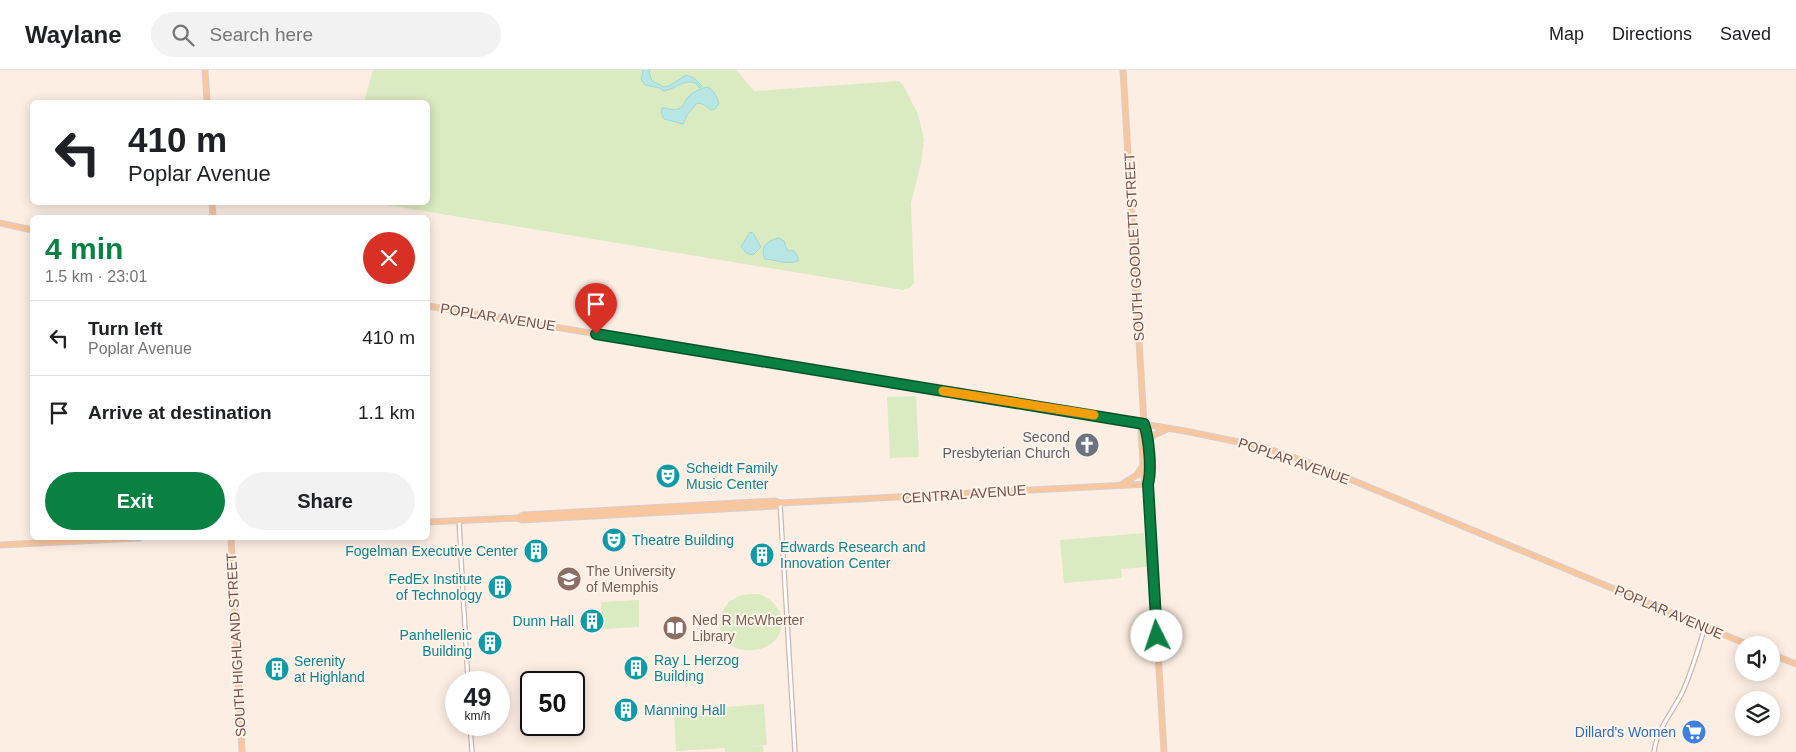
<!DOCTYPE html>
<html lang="en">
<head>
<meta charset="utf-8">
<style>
  :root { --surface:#fff; --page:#f2f2f2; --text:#202124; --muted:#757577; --line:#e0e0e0; --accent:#0b8043 }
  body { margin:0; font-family:Helvetica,sans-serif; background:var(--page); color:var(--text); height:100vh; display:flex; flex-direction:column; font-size:19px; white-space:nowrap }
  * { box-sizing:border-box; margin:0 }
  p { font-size:16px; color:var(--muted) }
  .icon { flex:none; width:28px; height:28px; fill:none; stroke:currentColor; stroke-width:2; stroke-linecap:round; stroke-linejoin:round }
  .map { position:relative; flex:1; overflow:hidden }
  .details { position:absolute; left:30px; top:145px; width:400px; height:325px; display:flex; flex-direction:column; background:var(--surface); border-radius:8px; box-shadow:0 2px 12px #0003 }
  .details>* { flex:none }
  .top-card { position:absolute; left:30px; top:30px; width:400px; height:105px; border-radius:8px; box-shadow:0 2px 12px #0003; background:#fff; color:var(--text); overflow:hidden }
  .buttons { position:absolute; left:1735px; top:566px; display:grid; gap:10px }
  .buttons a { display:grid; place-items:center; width:45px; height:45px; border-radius:50%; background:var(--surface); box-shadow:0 2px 12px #0003; font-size:25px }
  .speed { position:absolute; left:445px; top:601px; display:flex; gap:10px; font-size:25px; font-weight:700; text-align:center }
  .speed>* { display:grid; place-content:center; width:65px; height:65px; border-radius:50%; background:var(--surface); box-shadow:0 2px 12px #0003; line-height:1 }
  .speed small { font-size:12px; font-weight:400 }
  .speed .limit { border:2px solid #111; border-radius:8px; background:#fff; color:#111 }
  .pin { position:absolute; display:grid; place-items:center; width:42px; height:42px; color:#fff; margin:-51px -21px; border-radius:50% 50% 50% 0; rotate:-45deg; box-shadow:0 0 5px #0007 }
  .pin .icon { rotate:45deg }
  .me { position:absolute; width:55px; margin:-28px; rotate:356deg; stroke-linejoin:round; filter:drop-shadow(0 0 4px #0008) }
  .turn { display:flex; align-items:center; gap:18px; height:105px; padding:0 15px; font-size:22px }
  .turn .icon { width:65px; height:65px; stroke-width:2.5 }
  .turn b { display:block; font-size:35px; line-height:42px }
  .round { display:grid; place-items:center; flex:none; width:52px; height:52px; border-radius:26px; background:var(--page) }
  .headline { display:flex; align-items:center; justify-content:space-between; height:85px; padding:0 15px }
  h1 { font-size:30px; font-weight:800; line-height:38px; color:var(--accent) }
  .button { display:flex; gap:10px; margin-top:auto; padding:10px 15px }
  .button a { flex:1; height:58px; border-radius:30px; background:var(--accent); color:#fff; font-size:20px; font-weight:800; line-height:58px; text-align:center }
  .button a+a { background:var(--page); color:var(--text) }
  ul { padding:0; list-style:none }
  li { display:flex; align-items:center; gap:15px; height:75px; padding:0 15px; border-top:1px solid var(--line) }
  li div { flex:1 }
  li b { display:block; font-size:19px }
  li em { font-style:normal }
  header { display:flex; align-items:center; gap:30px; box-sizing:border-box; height:70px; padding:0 25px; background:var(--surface); border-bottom:1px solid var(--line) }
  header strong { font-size:24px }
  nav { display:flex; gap:28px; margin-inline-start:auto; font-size:18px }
  .search { width:350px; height:45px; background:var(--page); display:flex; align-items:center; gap:12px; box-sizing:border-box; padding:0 18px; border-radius:28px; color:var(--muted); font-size:19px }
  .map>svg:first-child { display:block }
</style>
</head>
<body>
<header>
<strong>Waylane</strong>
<div class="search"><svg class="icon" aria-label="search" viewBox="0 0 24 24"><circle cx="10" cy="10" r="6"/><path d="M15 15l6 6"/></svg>Search here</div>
<nav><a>Map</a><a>Directions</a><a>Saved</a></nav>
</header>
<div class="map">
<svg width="1796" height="682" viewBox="0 0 1796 682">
  <rect width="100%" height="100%" fill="#fdeee3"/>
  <g fill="#daeac1">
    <path d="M 373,0 L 736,0 L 754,21 L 899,11 L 903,15 L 918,44 L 924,69 L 921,93 L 911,133 L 914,213 L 910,218 L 903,220 L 374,133 L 428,132 L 428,32 L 364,32 Z"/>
    <path d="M 916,326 L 919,387 L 890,388 L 887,327 Z"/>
    <path d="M 1144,463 L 1147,497 L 1121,499 L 1122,508 L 1064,513 L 1060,470 Z"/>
    <path d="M 758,524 C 792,534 789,578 753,580 C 744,581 735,579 728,573 C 713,558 720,533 739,526 C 745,524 752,524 758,524 Z"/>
    <path d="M 639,530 L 639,557 L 603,559 L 601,532 Z"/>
    <path d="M 764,634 L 767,675 L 745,677 L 763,676 L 764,682 L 725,682 L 725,678 L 676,681 L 674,641 Z"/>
  </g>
  <g fill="#b7e6e4" stroke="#9dd8d6">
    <path d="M 642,0 L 650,0 L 649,3 L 652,11 L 664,17 L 669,16 L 686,5 L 694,8 L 702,16 L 699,18 L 696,13 C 680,9 678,19 663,21 L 660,18 L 645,15 L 641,9 L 643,3 Z"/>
    <path d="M 707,17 C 714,20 716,25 719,33 L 715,39 L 711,40 L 703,34 L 697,33 L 687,45 L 683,54 L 664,49 L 661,42 L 662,38 C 667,38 673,41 678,39 C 684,37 683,34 686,30 C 690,23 699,19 707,17 Z"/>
    <path d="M 750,162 L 753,163 L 761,177 L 753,185 L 746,183 L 741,177 Z"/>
    <path d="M 779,168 L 784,171 L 787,180 L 794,181 L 798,187 L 798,191 C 786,195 777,190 765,189 C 759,177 768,170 779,168 Z"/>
  </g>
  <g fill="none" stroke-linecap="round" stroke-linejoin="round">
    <defs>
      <g id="minor">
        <path d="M 780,433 L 795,682"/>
        <path d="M 459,451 L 468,612"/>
        <path d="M 470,655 L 472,682"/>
        <path d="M 1654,682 C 1657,659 1672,643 1682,623 C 1692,602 1698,579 1705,557"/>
      </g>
      <g id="major">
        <path d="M 205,0 L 207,32"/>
        <path d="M 1123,0 L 1144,354 C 1149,368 1152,400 1148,414 L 1164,682"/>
        <path d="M 212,132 L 213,148"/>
        <path d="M 0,153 L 32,160"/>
        <path d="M 428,236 L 1185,361 L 1263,377 L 1307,392 L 1347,408 L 1749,575"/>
        <path d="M 1144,354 L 1141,361 L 1144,409 L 1148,414"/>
        <path d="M 1148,373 L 1154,365 L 1167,359"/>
        <path d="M 1122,414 L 1137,405 L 1143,395"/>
        <path d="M 518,448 L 523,445 L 775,431 L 780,433"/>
        <path d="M 428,452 L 518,448 L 522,450 L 556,448 L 776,436 L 780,433 L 1148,414"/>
        <path d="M 231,468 L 242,682"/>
        <path d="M 0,475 L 139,468"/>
        <path d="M 1771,584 L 1796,594"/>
      </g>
    </defs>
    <use href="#minor" stroke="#d0b6ad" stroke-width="5.5"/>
    <use href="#major" stroke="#d8cecc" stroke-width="7"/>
    <use href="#minor" stroke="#fff" stroke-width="3"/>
    <use href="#major" stroke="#fcc59a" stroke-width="4.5"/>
  </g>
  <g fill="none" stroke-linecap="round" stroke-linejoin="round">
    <defs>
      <path id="route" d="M 596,264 L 1144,354 C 1149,368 1152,400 1148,414 L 1157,566"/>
    </defs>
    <use href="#route" stroke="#07532c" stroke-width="12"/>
    <use href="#route" stroke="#0b8043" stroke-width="9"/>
    <path stroke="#f59e0b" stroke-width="9" d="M 943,321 L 1094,345"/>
  </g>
  <defs>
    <symbol id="church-disc" viewBox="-11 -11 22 22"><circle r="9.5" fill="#6b7280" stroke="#fff3ea"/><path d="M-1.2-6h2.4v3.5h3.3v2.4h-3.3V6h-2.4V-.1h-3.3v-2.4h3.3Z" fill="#fff"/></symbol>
    <symbol id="theatre-disc" viewBox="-11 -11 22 22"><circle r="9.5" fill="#0f9aa8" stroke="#fff3ea"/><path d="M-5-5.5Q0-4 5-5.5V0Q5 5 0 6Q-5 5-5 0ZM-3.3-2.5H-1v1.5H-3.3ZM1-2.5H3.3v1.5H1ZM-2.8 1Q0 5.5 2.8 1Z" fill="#fff"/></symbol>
    <symbol id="building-disc" viewBox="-11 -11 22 22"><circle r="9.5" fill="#0f9aa8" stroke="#fff3ea"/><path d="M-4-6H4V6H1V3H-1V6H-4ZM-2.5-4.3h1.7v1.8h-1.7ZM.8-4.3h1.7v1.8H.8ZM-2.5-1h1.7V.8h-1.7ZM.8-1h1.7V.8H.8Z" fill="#fff"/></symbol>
    <symbol id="university-disc" viewBox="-11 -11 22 22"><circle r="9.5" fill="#8d6e63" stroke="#fff3ea"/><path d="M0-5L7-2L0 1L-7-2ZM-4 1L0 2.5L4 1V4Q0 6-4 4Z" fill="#fff"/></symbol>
    <symbol id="library-disc" viewBox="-11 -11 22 22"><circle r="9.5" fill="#8d6e63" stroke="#fff3ea"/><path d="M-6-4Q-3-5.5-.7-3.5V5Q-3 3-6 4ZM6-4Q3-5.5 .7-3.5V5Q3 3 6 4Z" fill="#fff"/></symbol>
    <symbol id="supermarket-disc" viewBox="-11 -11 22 22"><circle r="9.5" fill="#3f7fe0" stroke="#fff3ea"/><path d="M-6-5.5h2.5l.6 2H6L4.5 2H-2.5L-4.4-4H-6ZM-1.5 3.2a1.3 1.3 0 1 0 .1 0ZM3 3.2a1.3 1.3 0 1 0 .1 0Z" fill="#fff"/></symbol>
  </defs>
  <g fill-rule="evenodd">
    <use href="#church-disc" x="1073" y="361" width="28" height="28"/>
    <use href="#theatre-disc" x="654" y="392" width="28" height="28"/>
    <use href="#theatre-disc" x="600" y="456" width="28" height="28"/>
    <use href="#building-disc" x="522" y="467" width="28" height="28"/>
    <use href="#building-disc" x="748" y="471" width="28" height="28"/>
    <use href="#university-disc" x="555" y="495" width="28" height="28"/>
    <use href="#building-disc" x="486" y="503" width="28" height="28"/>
    <use href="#building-disc" x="578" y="537" width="28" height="28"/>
    <use href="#library-disc" x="661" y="544" width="28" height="28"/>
    <use href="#building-disc" x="476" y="559" width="28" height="28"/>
    <use href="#building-disc" x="622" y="584" width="28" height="28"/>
    <use href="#building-disc" x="263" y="585" width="28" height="28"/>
    <use href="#building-disc" x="612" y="626" width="28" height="28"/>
    <use href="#supermarket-disc" x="1680" y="648" width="28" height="28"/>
  </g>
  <g text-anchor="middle" stroke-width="4" stroke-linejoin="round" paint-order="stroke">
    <g font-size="14" fill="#755049" stroke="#fff3ea">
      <text transform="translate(1134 177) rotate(-93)" y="5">SOUTH GOODLETT STREET</text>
      <text transform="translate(498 247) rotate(9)" y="5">POPLAR AVENUE</text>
      <text transform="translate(1294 391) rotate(19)" y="5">POPLAR AVENUE</text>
      <text transform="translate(964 424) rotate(-4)" y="5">CENTRAL AVENUE</text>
      <text transform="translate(1669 542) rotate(23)" y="5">POPLAR AVENUE</text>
      <text transform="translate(236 575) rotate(-93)" y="5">SOUTH HIGHLAND STREET</text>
    </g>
    <g font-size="14" fill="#5b616d" stroke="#fff3ea" text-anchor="end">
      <text x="1070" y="372">Second<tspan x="1070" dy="16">Presbyterian Church</tspan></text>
    </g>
    <g font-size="14" fill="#0d838f" stroke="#fff3ea" text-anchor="start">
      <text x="686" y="403">Scheidt Family<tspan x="686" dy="16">Music Center</tspan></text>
      <text x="632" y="475">Theatre Building</text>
      <text x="780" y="482">Edwards Research and<tspan x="780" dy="16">Innovation Center</tspan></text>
      <text x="518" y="486" text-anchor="end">Fogelman Executive Center</text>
      <text x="482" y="514" text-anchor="end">FedEx Institute<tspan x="482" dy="16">of Technology</tspan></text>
      <text x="574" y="556" text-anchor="end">Dunn Hall</text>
      <text x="472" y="570" text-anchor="end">Panhellenic<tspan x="472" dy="16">Building</tspan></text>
      <text x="654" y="595">Ray L Herzog<tspan x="654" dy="16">Building</tspan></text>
      <text x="294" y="596">Serenity<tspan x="294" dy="16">at Highland</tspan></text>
      <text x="644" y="645">Manning Hall</text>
    </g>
    <g font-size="14" fill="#785e54" stroke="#fff3ea" text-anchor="start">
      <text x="586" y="506">The University<tspan x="586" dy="16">of Memphis</tspan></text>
      <text x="692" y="555">Ned R McWherter<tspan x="692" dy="16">Library</tspan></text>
    </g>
    <g font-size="14" fill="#366cbe" stroke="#fff3ea" text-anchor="end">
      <text x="1676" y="667">Dillard's Women</text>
    </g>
  </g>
</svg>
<div class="buttons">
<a><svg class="icon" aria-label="sound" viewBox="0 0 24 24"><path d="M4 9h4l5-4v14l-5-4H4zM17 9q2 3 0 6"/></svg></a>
<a><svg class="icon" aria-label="layers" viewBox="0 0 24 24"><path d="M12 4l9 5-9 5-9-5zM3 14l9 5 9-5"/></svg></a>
</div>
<div class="speed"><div>49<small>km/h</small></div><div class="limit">50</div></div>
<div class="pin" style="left:596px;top:264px;background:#d93025"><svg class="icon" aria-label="arrive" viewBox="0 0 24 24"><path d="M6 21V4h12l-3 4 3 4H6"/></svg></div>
<svg class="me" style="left:1157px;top:566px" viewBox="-20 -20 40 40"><circle r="19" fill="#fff"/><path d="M0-13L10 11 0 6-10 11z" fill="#0b8043"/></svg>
<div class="top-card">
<div class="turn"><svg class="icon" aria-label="left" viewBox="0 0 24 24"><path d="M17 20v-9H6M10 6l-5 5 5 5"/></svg><div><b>410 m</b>Poplar Avenue</div></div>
</div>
<section class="details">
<div class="headline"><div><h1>4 min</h1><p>1.5 km · 23:01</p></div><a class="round" style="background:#d93025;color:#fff"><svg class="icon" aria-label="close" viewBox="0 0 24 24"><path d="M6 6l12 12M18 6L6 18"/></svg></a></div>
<ul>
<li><svg class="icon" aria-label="left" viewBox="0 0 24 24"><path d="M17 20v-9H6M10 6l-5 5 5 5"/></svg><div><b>Turn left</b><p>Poplar Avenue</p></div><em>410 m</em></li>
<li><svg class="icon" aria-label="arrive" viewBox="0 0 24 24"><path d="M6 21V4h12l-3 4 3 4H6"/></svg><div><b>Arrive at destination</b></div><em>1.1 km</em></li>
</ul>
<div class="button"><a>Exit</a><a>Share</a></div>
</section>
</div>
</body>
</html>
